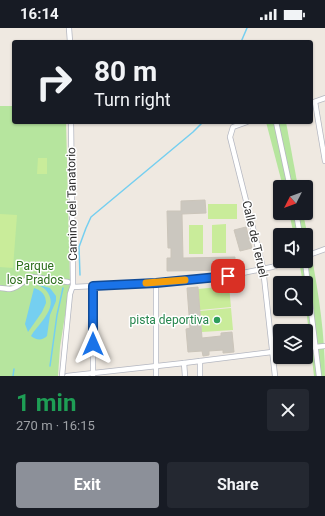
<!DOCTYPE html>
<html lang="en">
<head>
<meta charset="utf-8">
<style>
  :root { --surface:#171b24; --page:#242831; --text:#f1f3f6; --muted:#9ea1a6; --accent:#8c9099 }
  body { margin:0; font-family:Roboto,sans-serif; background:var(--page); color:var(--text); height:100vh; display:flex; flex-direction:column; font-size:15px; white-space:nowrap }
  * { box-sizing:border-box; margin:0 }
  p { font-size:13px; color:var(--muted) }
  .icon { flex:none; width:22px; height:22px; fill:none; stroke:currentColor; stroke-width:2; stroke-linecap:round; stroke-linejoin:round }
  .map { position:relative; height:348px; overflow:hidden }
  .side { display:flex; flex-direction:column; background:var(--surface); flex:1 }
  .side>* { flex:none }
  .guide { position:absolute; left:12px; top:12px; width:301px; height:84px; border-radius:4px; box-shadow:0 1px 3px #0004; background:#171b24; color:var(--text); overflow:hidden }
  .needle { width:26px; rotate:228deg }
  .tools { position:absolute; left:273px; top:152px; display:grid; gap:8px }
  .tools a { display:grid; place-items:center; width:40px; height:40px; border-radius:4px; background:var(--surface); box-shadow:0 1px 3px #0004; font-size:20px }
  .pin { position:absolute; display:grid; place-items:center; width:34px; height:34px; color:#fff; margin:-17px; border-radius:8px; box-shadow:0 2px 6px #0006 }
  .me { position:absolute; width:44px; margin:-22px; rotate:0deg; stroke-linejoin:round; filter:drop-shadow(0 0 3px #0008) }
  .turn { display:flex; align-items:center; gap:14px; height:84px; padding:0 16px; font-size:18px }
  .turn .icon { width:52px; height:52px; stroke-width:2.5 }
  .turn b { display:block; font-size:28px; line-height:34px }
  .round { display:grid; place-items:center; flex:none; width:42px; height:42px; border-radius:4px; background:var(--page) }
  .headline { display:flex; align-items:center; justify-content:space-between; height:68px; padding:0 16px }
  h1 { font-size:24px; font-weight:700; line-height:30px; color:#1e9e55 }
  .button { display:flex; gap:8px; margin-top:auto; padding:8px 16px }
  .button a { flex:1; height:46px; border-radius:4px; background:var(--accent); color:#fff; font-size:16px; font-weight:700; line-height:46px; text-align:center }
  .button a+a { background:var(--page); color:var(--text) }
  .status { display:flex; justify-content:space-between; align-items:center; height:28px; padding:0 20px; background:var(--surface); direction:ltr }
  .status svg { height:11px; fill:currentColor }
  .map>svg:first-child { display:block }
</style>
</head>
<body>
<div class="status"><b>16:14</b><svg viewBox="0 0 49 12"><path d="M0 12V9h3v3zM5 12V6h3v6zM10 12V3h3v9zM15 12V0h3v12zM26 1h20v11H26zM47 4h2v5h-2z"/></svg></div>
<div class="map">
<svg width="325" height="348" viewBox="0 0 325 348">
  <rect width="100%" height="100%" fill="#efe9e1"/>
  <g fill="#b6e59e">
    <path d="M 0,78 L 14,78 L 14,94 L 66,94 L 70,256 L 60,319 L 58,348 L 0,348 Z"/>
    <path d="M 266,94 L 286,94 L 298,159 L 283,159 Z"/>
    <path d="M 289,185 L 303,185 C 314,238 325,294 325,348 L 314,348 L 306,280 L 306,255 L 303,255 L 299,233 L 306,233 L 306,207 L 294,207 Z"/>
  </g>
  <g fill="#c9ec9a">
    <path d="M 38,130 L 47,130 L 47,146 L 37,146 Z"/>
    <rect x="208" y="176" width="29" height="15"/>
    <path d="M 0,186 L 17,187 L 13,240 L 0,239 Z"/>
    <path d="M 226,196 L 226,225 L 212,225 L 212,197 Z"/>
    <rect x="189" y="197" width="14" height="29"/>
    <path d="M 229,258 L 231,279 L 200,282 L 198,261 Z"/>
    <path d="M 231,280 L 233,302 L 202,304 L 200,283 Z"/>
  </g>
  <g fill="#75cff0">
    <path d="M 35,256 L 50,260 L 56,268 L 56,273 L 50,287 L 47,308 C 42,313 36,312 31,308 C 38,296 58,281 48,265 C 45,260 41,258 35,256 Z"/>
    <path d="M 34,260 C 41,262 46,267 46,275 L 42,284 L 28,304 L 25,296 Z"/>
  </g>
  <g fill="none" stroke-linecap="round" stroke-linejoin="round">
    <g stroke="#75cff0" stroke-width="1.5">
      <path d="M 241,14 L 247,0"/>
      <path d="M 80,247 L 79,219 L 86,200 L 91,189 L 193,104 L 203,94"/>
      <path d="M 50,338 L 57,287 L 63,260"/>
      <path d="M 13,348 L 14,341"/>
    </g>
  </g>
  <g fill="#cbc7bf" stroke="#cbc5ba">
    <path d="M 205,172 L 206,185 L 182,186 L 183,230 L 235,229 L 235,242 L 167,243 L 167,230 L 171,230 L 171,220 L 168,220 L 167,183 L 181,183 L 181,173 Z"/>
    <path d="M 246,199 L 252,220 L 240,223 L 234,202 Z"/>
    <path d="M 198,259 L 202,310 L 221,308 L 221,305 L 232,304 L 234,324 L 223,325 L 223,322 L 209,323 L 209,327 L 203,328 L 202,323 L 188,324 L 186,301 L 190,300 L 187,260 Z"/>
  </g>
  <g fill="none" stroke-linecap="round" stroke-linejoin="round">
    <defs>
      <g id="street">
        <path d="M 69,0 L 70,14"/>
        <path d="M 315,74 L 325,133"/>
        <path d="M 311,75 L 325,70"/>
        <path d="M 247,94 L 233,99 L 230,109 L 263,240 L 275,348"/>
        <path d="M 276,94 L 290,159"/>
        <path d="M 296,185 L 300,207"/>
        <path d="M 306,228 L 325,221"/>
        <path d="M 305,233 L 319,348"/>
        <path d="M 156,255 L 156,348"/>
        <path d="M 73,259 L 156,255 L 228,248 L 272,239 L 290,233"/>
        <path d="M 0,260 C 3,260 7,261 10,261 C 20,260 24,250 33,249 L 68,254"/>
        <path d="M 306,320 L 325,318"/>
        <path d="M 200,333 L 200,348"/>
        <path d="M 184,335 L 185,348"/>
        <path d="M 62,348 L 70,266 L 73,257 L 71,94"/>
        <path d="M 67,348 L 184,335 L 280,323"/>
        <path d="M 93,348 L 93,258"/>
      </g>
    </defs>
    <use href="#street" stroke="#b4b7c1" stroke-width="6"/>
    <use href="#street" stroke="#fff" stroke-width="4.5"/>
  </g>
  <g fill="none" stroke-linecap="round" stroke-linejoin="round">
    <defs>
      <path id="route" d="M 93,316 L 93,258 L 156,255 L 228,248"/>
    </defs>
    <use href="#route" stroke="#114b97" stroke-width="10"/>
    <use href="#route" stroke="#1a73e8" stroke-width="7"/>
    <path stroke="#f59e0b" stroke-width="7" d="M 146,255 L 185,252"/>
  </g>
  <circle fill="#2e9e5b" stroke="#fff" stroke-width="1.5" cx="217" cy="292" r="4"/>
  <g text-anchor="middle" stroke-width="3" stroke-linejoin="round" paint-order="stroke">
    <g font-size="12" fill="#2e2e2e" stroke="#fff">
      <text transform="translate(72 176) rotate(-91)" y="4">Camino del Tanatorio</text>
      <text transform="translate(255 211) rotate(77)" y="4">Calle de Teruel</text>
    </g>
    <g font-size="12" fill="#2c6e1b" stroke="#fff">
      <text x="35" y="242">Parque<tspan x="35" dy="14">los Prados</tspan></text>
    </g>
    <g font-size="12" fill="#27864d" stroke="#fff" text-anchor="end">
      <text x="209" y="296">pista deportiva</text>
    </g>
  </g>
</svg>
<div class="tools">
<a><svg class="needle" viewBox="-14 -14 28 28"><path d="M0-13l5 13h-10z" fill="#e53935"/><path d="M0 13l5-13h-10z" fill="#9ea1a6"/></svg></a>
<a><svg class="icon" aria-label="sound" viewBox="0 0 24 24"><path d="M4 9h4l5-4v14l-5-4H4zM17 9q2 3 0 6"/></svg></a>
<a><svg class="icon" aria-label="search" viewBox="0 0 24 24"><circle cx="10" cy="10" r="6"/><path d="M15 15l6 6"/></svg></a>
<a><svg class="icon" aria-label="layers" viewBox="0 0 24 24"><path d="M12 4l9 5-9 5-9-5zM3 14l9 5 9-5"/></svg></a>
</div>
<div class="pin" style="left:228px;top:248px;background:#d93025"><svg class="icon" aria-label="arrive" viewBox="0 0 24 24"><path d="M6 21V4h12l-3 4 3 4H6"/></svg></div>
<svg class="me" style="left:93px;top:316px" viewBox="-20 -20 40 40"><path d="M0-17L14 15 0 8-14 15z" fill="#1a73e8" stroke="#fff" stroke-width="4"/></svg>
<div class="guide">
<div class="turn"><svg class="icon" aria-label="right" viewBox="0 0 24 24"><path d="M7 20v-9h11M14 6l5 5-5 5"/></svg><div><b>80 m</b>Turn right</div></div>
</div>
</div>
<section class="side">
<div class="headline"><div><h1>1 min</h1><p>270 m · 16:15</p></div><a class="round"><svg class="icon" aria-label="close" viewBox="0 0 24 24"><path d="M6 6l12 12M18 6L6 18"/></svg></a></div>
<div class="button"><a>Exit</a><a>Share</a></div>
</section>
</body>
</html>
